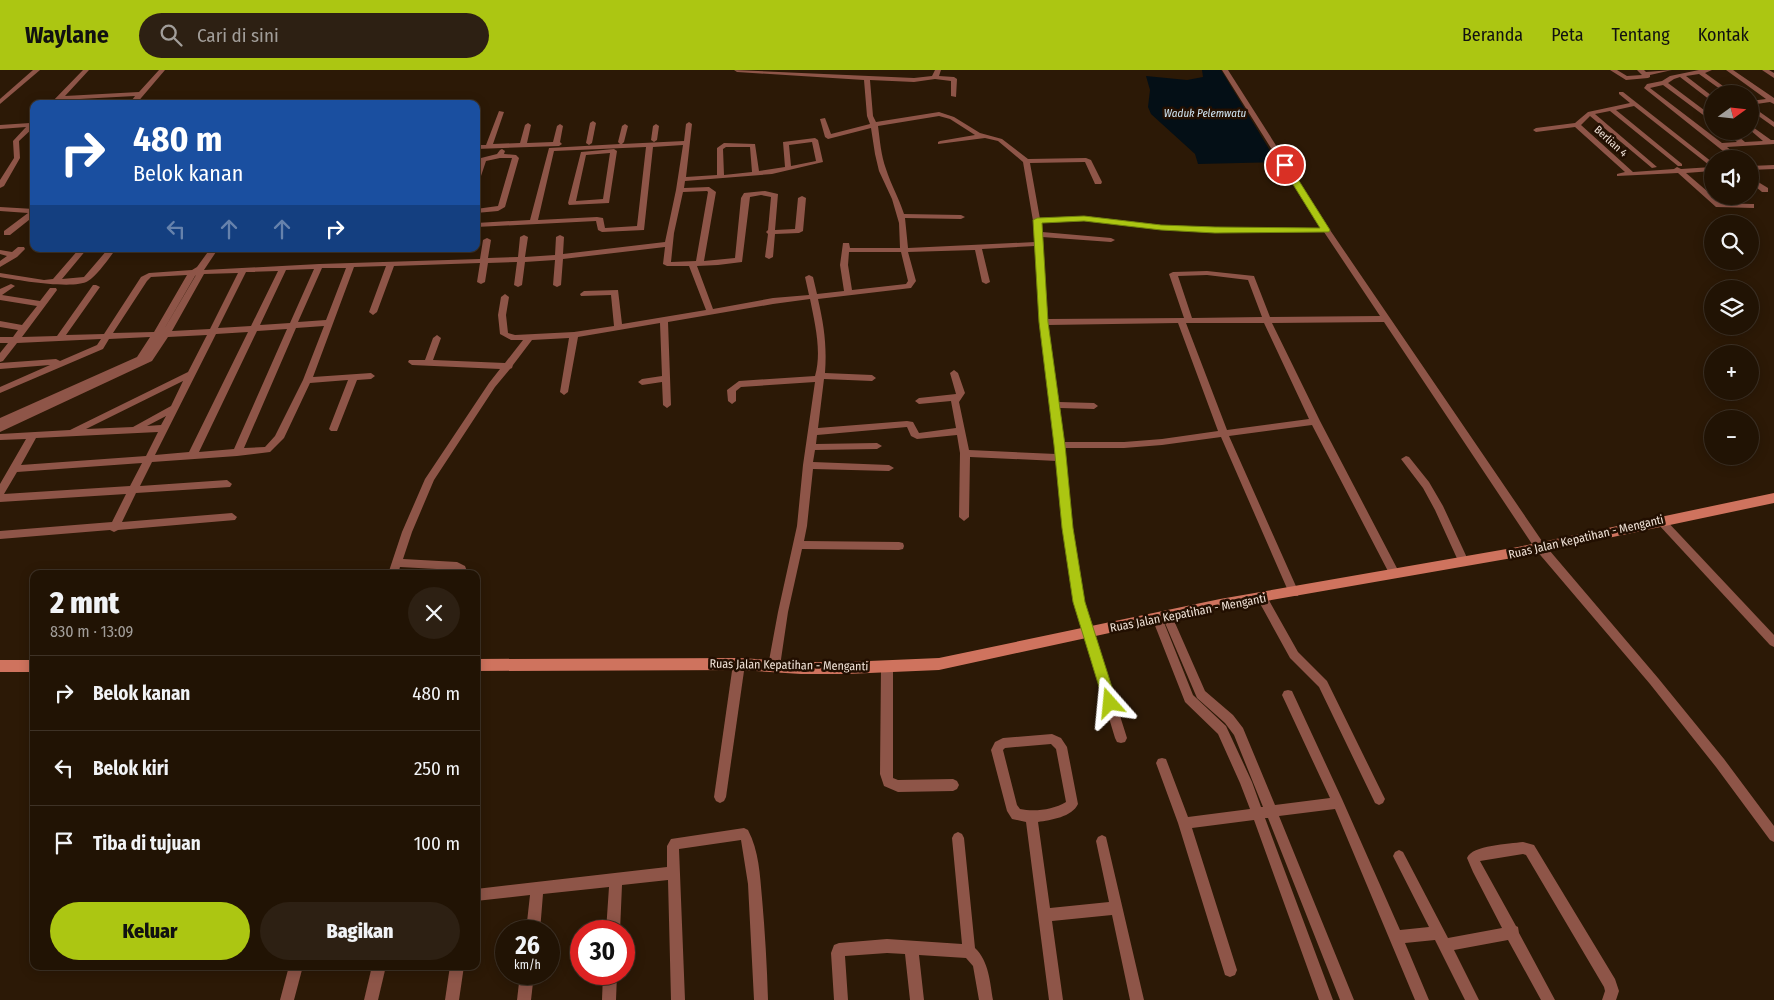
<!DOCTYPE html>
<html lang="id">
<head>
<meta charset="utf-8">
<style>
  :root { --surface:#211304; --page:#2d2013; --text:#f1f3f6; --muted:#a29e9a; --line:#3e3226; --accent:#acc612 }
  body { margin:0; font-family:"Fira Sans Condensed",sans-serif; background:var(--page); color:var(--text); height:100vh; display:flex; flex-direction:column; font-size:19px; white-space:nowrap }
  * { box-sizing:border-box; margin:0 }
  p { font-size:16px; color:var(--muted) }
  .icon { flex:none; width:28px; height:28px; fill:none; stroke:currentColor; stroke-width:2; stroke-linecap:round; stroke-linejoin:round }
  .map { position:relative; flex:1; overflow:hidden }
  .panel { position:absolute; left:30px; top:500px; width:450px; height:400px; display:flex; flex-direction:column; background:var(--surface); border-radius:10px; box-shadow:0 2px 12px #0003,0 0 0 1px var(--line) }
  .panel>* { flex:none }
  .guide { position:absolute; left:30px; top:30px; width:450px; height:152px; border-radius:10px; box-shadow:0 2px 12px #0003,0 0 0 1px var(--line); background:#1a4fa0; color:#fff; overflow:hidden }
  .needle { width:32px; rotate:75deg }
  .tools { position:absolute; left:1704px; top:15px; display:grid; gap:10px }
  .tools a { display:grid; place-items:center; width:55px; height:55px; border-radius:50%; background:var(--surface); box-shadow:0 2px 12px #0003,0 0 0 1px var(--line); font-size:25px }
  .speed { position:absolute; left:495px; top:850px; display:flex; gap:10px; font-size:25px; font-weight:700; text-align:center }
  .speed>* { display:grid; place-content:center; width:65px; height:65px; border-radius:50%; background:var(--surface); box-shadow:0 2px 12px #0003,0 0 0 1px var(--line); line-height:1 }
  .speed small { font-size:12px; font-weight:400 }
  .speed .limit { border:8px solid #d22; background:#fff; color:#111 }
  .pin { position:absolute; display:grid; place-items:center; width:42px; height:42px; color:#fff; margin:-21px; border:2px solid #fff; border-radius:50%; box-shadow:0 1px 5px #0007 }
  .me { position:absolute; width:55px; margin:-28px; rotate:342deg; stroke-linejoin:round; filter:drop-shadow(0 0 4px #0008) }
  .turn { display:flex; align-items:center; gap:18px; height:105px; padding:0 20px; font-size:22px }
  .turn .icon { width:65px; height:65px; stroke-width:2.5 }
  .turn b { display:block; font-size:35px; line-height:42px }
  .lanes { display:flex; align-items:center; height:48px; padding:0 20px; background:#0003; justify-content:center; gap:25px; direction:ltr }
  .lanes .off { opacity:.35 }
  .round { display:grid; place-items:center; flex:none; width:52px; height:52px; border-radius:26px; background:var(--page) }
  .headline { display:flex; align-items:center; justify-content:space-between; height:85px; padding:0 20px }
  h1 { font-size:30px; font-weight:800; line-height:38px }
  .button { display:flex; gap:10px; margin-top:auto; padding:10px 20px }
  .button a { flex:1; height:58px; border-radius:30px; background:var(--accent); color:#111; font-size:20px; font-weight:800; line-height:58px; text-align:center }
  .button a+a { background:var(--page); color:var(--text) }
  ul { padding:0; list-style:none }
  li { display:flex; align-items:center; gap:15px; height:75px; padding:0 20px; border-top:1px solid var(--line) }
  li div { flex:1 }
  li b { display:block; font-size:19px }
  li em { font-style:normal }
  header { display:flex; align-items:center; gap:30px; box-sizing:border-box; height:70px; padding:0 25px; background:var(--accent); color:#111 }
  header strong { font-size:24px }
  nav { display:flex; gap:28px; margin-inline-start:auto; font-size:18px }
  .search { width:350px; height:45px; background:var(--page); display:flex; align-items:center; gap:12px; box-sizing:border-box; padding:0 18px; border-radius:28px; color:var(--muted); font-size:19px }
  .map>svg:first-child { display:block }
</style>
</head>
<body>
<header>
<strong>Waylane</strong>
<div class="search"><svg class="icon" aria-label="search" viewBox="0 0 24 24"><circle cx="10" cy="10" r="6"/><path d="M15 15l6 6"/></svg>Cari di sini</div>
<nav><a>Beranda</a><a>Peta</a><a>Tentang</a><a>Kontak</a></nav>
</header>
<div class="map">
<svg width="1774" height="930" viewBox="0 0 1774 930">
  <rect width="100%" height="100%" fill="#2c1906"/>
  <path fill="#040f16" d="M 1202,0 L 1221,0 L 1277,92 L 1198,94 L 1195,84 L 1151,44 L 1148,37 L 1150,20 L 1146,6 L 1187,10 L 1203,7 Z"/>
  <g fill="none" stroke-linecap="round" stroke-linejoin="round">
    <g fill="#8e5548" fill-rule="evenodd">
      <path d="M 33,0 L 40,0 L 0,34 L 0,29 Z"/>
      <path d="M 83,0 L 89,0 L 65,26 L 139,22 L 159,0 L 165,0 L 136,34 L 129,34 L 135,26 L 61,30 L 57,34 L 50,34 Z"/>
      <path d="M 734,0 L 914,8 L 932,6 L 935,0 L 941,0 L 939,6 L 954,7 L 957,9 L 956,27 L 951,26 L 951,11 L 935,9 L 914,12 L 870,10 L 873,46 L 876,52 L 939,42 L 954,47 L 980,63 L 1002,69 L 1028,89 L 1086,88 L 1091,90 L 1102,112 L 1101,114 L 1095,114 L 1085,92 L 1030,93 L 1040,149 L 1084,146 L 1161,155 L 1215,158 L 1321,158 L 1222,0 L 1228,0 L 1330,160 L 1544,474 L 1658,608 L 1724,689 L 1774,756 L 1774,772 L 1770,770 L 1716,697 L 1650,614 L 1536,480 L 1384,252 L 1272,253 L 1320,351 L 1400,504 L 1399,507 L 1391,507 L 1312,355 L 1229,366 L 1299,523 L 1298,526 L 1290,526 L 1289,523 L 1221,367 L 1162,375 L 1124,378 L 1065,378 L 1073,458 L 1084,532 L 1127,668 L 1125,672 L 1121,673 L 1117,672 L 1115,668 L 1074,532 L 1063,458 L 1057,391 L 970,387 L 969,447 L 964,451 L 959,447 L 960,383 L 957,365 L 917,369 L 911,366 L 907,357 L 817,365 L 816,374 L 877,373 L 882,376 L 877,379 L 815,380 L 813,392 L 889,395 L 894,398 L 889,401 L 813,399 L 807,456 L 804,471 L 899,472 L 903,473 L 904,476 L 903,479 L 899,480 L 802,479 L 788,542 L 780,596 L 778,599 L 774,601 L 770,599 L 768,596 L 778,542 L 797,456 L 803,395 L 815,312 L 741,317 L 736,321 L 736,331 L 732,334 L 728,331 L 727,320 L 739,311 L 815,306 C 822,282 815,254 810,229 L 773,234 L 668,252 L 671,335 L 667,338 L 663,335 L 662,312 L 642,315 L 638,312 L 642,309 L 662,306 L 660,253 L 578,267 L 568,322 L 564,325 L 560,322 L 569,268 L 532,270 L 513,295 L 512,298 L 510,299 L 495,317 L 434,410 L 412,462 L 403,489 L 457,492 L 465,496 L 468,504 L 458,504 L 455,500 L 400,497 L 398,504 L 388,504 L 402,462 L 425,409 L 489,313 L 500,299 L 412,295 L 408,292 L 409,290 L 425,290 L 433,268 L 437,265 L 441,268 L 433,290 L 505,293 L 523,270 L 511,270 L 500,264 L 498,245 L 501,227 L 505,224 L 509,227 L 506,245 L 508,263 L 515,265 L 574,262 L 614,256 L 611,225 L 581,226 L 580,224 L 584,221 L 618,220 L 622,254 L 706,240 L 689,196 L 667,196 L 663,194 L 665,177 L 563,189 L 561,215 L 557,217 L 553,215 L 555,190 L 525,192 L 522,215 L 518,217 L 514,215 L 517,192 L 488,193 L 485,212 L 481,214 L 477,212 L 480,193 L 394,196 L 377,242 L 373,245 L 369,242 L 386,196 L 354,197 L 313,307 L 371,303 L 375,306 L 371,309 L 357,310 L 337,361 L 331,361 L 329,359 L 348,310 L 310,313 L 284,368 L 270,382 L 237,386 L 152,392 L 140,416 L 227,410 L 232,414 L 230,417 L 136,423 L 122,452 L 232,443 L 237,447 L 235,450 L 118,460 L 114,462 L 110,460 L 0,469 L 0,461 L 112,452 L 126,424 L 0,432 L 0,414 L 26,369 L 0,370 L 0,364 L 70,360 L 188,302 L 207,265 L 168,267 L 152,291 L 0,362 L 0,348 L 137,287 L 150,267 L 109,269 L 103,279 L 0,323 L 0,317 L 50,295 L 0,299 L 0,293 L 56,289 L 60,291 L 97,275 L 101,269 L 17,273 L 3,291 L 0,292 L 0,283 L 8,273 L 0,273 L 0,267 L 13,267 L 18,260 L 0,257 L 0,251 L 22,255 L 37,236 L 0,230 L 0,219 L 11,214 L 15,216 L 2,225 L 40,231 L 50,218 L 56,218 L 57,220 L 22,267 L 57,266 L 93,215 L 96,215 L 100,217 L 66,265 L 104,264 L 141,207 L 149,203 L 192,200 L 197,197 L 210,179 L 218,179 L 204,200 L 319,194 L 480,189 L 483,170 L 487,168 L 491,170 L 488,188 L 518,187 L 520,167 L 524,165 L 528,167 L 525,187 L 555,185 L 556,167 L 560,165 L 564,167 L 563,184 L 665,172 L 676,120 L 683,75 L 653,77 L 644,160 L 602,162 L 598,160 L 596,151 L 476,157 L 476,153 L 530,150 L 549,78 L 620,74 L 618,72 L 622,56 L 625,54 L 628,56 L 624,72 L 622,74 L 684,71 L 686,54 L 689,52 L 692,54 L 686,107 L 717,105 L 717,78 L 724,73 L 755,74 L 759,101 L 785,97 L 783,72 L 815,68 L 818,70 L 823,92 L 772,104 L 685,111 L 684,118 L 709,117 L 716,122 L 704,191 L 735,188 L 741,128 L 744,123 L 765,121 L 778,124 L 775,160 L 795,159 L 798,128 L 802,126 L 806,128 L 803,161 L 799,163 L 775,164 L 773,187 L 769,189 L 765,187 L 768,164 L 766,162 L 768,160 L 771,127 L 761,125 L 750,127 L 742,192 L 718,195 L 697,196 L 713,239 L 773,228 L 809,225 L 805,207 L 809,205 L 813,207 L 817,224 L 844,221 L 840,195 L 843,173 L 849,173 L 850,178 L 900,178 L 899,153 L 892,129 L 879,101 L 875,84 L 871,58 L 828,69 L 825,67 L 820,49 L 825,48 L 831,64 L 870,54 L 867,46 L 864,10 L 737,2 ZM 939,46 L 950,49 L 975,65 L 940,71 L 938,72 L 938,74 L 985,68 L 998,71 L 1023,92 L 1033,151 L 1035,172 L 908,178 L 905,148 L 961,149 L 965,147 L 961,145 L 904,144 C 899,128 891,115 886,99 C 881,85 880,71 878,56 ZM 812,72 L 816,91 L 791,96 L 789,75 ZM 646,77 L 637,156 L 605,158 L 603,148 L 597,147 L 538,150 L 554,81 ZM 726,77 L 750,77 L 752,102 L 724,105 L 723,79 ZM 707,121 L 708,122 L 696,191 L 671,192 L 674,163 L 683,122 ZM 1084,150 L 1161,159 L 1215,162 L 1324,162 L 1380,246 L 1270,247 L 1254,206 L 1207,201 L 1173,202 L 1169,204 L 1184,248 L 1048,249 L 1042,167 L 1111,172 L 1115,170 L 1111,168 L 1042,162 L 1041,153 ZM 1035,176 L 1040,252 L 1056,384 L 969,380 L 959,332 L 965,323 L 958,303 L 954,300 L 950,303 L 956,324 L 919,328 L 915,331 L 919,334 L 951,331 L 956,358 L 919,363 L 913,352 L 907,351 L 818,358 L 824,309 L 872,311 L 876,308 L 872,305 L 825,303 C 827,275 824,256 818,229 L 911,218 L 916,211 L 908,182 L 975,180 L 982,212 L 986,214 L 990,212 L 982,179 ZM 849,182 L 901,182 L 908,211 L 906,214 L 852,220 L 848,195 ZM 322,198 L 346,198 L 326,250 L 298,252 ZM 314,199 L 290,253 L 260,255 L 286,200 ZM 278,201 L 251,256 L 218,258 L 246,202 ZM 238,203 L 210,259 L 172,261 L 204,204 ZM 187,205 L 154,262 L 113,263 L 147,211 L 151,207 ZM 196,205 L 163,261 L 195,206 ZM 1207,205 L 1248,210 L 1262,247 L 1192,248 L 1178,206 ZM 1178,253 L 1218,361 L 1162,369 L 1124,372 L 1064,372 L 1060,338 L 1094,339 L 1098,336 L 1094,333 L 1059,332 L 1048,255 ZM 1186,253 L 1264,253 L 1309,349 L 1227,360 ZM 324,256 L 303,310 L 275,366 L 265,377 L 244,378 L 296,258 ZM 287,259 L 234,379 L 199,382 L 257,261 ZM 248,262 L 189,382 L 155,385 L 216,264 ZM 183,311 L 171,336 L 133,357 L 86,359 ZM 166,346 L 161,355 L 147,356 ZM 158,362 L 146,386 L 21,395 L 36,368 ZM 142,393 L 130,416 L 4,424 L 17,402 Z"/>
      <path d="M 1610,0 L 1617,0 L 1627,6 L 1642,5 L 1637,0 L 1644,0 L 1646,2 L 1672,0 L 1650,5 L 1650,7 L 1648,8 L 1626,10 Z"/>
      <path d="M 1699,0 L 1712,0 L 1705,3 L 1734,24 L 1727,24 L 1699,4 L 1686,6 L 1712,26 L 1712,31 L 1710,30 L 1680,7 L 1674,9 L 1668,13 L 1712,46 L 1712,51 L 1710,50 L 1663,15 L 1650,18 L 1722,73 L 1737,72 L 1725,61 L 1732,61 L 1745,72 L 1763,71 L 1750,60 L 1750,55 L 1771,70 L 1774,70 L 1774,74 L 1727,77 L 1741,89 L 1733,89 L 1644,18 L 1647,14 L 1662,11 L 1670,6 Z"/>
      <path d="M 1726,0 L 1733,0 L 1774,28 L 1774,34 L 1770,32 L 1750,35 L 1750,31 L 1766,29 Z"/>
      <path d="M 1762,0 L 1769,0 L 1774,3 L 1774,8 Z"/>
      <path d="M 1619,22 L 1623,22 L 1712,92 L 1712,96 L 1709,95 L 1634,36 L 1616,40 L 1682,94 L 1682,96 L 1678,96 L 1610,41 L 1595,44 L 1657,97 L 1652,98 L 1590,46 L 1581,55 L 1633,102 L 1674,99 L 1677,97 L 1681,99 L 1712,97 L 1712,101 L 1686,103 L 1721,133 L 1751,134 L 1754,134 L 1754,138 L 1716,137 L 1678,103 L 1617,106 L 1617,104 L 1625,102 L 1575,57 L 1536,62 L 1533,60 L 1536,58 L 1575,53 L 1588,42 L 1630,33 L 1619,24 Z"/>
      <path d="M 1750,35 L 1774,52 L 1774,57 L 1750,40 Z"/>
      <path d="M 499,41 L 504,42 L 493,74 L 520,73 L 525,55 L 528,53 L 531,55 L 527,73 L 553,72 L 557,56 L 560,54 L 563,56 L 560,72 L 562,74 L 559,76 L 476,79 L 476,75 L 486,75 Z"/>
      <path d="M 34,51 L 34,57 L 19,71 L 20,88 L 4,116 L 0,118 L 0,110 L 14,88 L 13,71 L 26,57 L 0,59 L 0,55 L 30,53 Z"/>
      <path d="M 593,51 L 596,53 L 592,73 L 589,75 L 586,73 L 590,53 Z"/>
      <path d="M 656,54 L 659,56 L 657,70 L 654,72 L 651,70 L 653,56 Z"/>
      <path d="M 502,79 L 505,81 L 504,84 L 516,85 L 519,88 L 505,137 L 498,141 L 476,143 L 476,139 L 498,136 L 512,88 L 500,88 L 486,91 L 480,109 L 476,111 L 476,98 L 481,88 L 497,84 L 500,80 Z"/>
      <path d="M 614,79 L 617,81 L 609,133 L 569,135 L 568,133 L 581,82 ZM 610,83 L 603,129 L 576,131 L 586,85 Z"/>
      <path d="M 1774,95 L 1774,99 L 1750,100 L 1750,96 Z"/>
      <path d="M 1750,107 L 1768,118 L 1768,122 L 1762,122 L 1750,112 Z"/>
      <path d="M 0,137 L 34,139 L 34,146 L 10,165 L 4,165 L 4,161 L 28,143 L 0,141 Z"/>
      <path d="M 18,177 L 24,177 L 25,179 L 17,187 L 0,197 L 0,191 L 7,186 L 0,184 L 0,180 L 12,182 Z"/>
      <path d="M 79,179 L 87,179 L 62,209 L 84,207 L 108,179 L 116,179 C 109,188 97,206 88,211 C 74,220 17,210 0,207 L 0,203 L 44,210 L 53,209 Z"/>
      <path d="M 1406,386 L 1409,387 L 1429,412 L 1443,436 L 1469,492 L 1468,495 L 1460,495 L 1435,440 L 1423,418 L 1401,389 Z"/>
      <path d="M 1661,447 L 1664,448 L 1774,565 L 1774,577 L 1770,575 L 1658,454 L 1656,451 Z"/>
      <path d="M 1262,524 L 1266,525 L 1298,582 L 1327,611 L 1383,725 L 1385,729 L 1383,733 L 1379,735 L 1375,733 L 1319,617 L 1290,588 L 1257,528 L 1258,525 Z"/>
      <path d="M 1167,542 L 1171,543 L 1172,546 L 1205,621 L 1233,645 L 1243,658 L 1275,735 L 1330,728 L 1282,625 L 1284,621 L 1288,620 L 1292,621 L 1342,729 L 1400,860 L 1429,857 L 1395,790 L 1393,786 L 1395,782 L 1399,780 L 1403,782 L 1448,868 L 1502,858 L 1473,802 L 1467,788 C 1472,775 1509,774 1523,772 L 1534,775 L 1615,909 L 1619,921 L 1616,930 L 1602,930 L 1605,921 L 1604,917 L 1526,785 L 1523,784 L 1480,791 L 1516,856 L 1518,857 L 1519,863 L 1555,930 L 1541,930 L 1508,870 L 1454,880 L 1479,930 L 1465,930 L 1435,870 L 1405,873 L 1429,930 L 1415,930 L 1335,739 L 1279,746 L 1354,930 L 1340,930 L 1268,748 L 1265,748 L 1333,930 L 1319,930 L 1254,750 L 1192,758 L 1237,900 L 1235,905 L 1230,907 L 1225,905 L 1178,753 L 1156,693 L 1158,689 L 1162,688 L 1166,689 L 1188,747 L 1250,739 L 1240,713 L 1218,664 L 1185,632 L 1152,548 L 1153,545 L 1157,544 L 1161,545 L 1193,625 L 1226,656 L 1252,712 L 1261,737 L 1263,737 L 1234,665 L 1225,653 L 1197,628 L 1162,546 L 1163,543 Z"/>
      <path d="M 739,589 L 743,591 L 745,594 L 726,727 L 724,731 L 720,733 L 716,731 L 714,727 L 733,594 L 735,591 Z"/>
      <path d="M 887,592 L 891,594 L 893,597 L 893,708 L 898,710 L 953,709 L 957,711 L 959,715 L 957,719 L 953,721 L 898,722 L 884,716 L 880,704 L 881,597 L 883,594 Z"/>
      <path d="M 1052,664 L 1061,668 L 1067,677 L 1078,734 C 1072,747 1051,750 1038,752 L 1050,838 L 1109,832 L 1096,771 L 1098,767 L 1102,765 L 1106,767 L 1144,930 L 1130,930 L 1112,845 L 1052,851 L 1063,930 L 1049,930 L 1026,752 L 1012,749 L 1007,741 L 991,680 L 995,672 L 1003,668 ZM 1051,674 L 1056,679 L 1066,732 C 1053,740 1034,742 1020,739 L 1017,735 L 1003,680 L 1005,678 Z"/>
      <path d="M 744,758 L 748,760 C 759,781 760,805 762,828 C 765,862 767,896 768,930 L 754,930 L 748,814 L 741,770 L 679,779 L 685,930 L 671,930 L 668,810 L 622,815 L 620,861 L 606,861 L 609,817 L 543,824 L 540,861 L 526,861 L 530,825 L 476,831 L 476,819 L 667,797 L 667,776 L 671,769 Z"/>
      <path d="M 958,762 L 962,764 L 964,768 L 975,878 C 989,891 990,913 993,930 L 979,930 L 973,896 L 966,888 L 919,885 L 924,930 L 910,930 L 905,884 L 887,883 L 845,886 L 848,930 L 834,930 L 831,883 L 834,875 L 839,873 L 887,869 L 962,874 L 952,768 L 954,764 Z"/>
      <path d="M 289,896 L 303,896 L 294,930 L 280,930 Z"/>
      <path d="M 372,896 L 386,896 L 378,930 L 364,930 Z"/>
      <path d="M 450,896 L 464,896 L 459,930 L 445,930 Z"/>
      <path d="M 520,904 L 534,904 L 531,930 L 517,930 Z"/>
      <path d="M 603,904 L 617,904 L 616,930 L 602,930 Z"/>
    </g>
    <g fill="#cf735e" fill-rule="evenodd">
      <path d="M 1774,423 L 1774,433 L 1518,487 L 1220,539 L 939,600 L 846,604 L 801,604 L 739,600 L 476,601 L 476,589 L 739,588 L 801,592 L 846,592 L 939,588 L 1220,529 L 1518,477 Z"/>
      <rect x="0" y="590" width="34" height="12"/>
    </g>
  </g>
  <path fill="#acc612" stroke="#70810c" d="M 1285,92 L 1289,95 L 1330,160 L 1329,162 L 1215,163 L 1161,160 L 1084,151 L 1042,153 L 1048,252 L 1065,375 L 1073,458 L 1085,532 L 1117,633 L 1115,637 L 1110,638 L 1106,637 L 1104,633 L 1073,532 L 1062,458 L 1054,375 L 1039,252 L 1033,150 L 1037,148 L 1084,146 L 1161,155 L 1215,157 L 1320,158 L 1281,95 Z"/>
  <g text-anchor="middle" stroke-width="5" stroke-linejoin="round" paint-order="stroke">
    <g font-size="11" font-style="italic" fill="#d1e6f4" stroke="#220f01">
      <text x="1205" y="47">Waduk Pelemwatu</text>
    </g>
    <g font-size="11" fill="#efe1d6" stroke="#220f01">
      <text transform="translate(1611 71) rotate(42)" y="4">Berlian 4</text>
    </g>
    <g font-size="12" fill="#efe1d6" stroke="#220f01">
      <text transform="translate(1586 467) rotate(-13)" y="4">Ruas Jalan Kepatihan - Menganti</text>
      <text transform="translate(1188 543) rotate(-11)" y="4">Ruas Jalan Kepatihan - Menganti</text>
      <text transform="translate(789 595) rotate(1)" y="4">Ruas Jalan Kepatihan - Menganti</text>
    </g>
  </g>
</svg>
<div class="tools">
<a><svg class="needle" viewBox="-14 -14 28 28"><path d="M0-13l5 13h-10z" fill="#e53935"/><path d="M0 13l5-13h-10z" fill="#a29e9a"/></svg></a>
<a><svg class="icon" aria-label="sound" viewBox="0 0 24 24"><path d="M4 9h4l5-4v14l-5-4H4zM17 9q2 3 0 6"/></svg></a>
<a><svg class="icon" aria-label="search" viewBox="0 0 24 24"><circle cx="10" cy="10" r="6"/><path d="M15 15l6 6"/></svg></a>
<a><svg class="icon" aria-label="layers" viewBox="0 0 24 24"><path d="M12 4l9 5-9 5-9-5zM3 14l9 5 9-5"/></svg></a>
<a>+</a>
<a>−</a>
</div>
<div class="speed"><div>26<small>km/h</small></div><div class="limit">30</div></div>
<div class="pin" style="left:1285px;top:95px;background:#d93025"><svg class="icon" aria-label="arrive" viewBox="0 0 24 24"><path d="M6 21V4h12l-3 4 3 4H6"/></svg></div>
<svg class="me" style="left:1110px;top:633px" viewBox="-20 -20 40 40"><path d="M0-17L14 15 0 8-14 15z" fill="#acc612" stroke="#fff" stroke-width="4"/></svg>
<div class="guide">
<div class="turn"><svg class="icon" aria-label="right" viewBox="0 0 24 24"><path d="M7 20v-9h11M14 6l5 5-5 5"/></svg><div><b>480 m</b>Belok kanan</div></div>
<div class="lanes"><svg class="icon off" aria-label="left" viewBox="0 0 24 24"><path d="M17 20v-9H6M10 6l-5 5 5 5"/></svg><svg class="icon off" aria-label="ahead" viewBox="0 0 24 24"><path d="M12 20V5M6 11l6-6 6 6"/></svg><svg class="icon off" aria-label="ahead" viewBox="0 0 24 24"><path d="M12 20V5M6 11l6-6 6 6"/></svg><svg class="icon" aria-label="right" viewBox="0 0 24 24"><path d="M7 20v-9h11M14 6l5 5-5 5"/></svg></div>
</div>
<section class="panel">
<div class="headline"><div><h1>2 mnt</h1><p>830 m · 13:09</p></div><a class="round"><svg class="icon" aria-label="close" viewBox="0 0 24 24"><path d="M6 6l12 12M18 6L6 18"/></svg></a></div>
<ul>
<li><svg class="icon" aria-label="right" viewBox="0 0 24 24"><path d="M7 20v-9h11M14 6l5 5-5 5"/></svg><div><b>Belok kanan</b></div><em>480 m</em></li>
<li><svg class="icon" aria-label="left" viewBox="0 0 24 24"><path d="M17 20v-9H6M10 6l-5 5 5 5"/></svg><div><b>Belok kiri</b></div><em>250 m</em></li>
<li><svg class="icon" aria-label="arrive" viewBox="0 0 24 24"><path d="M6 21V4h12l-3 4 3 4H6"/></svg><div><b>Tiba di tujuan</b></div><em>100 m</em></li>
</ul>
<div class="button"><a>Keluar</a><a>Bagikan</a></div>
</section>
</div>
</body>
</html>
